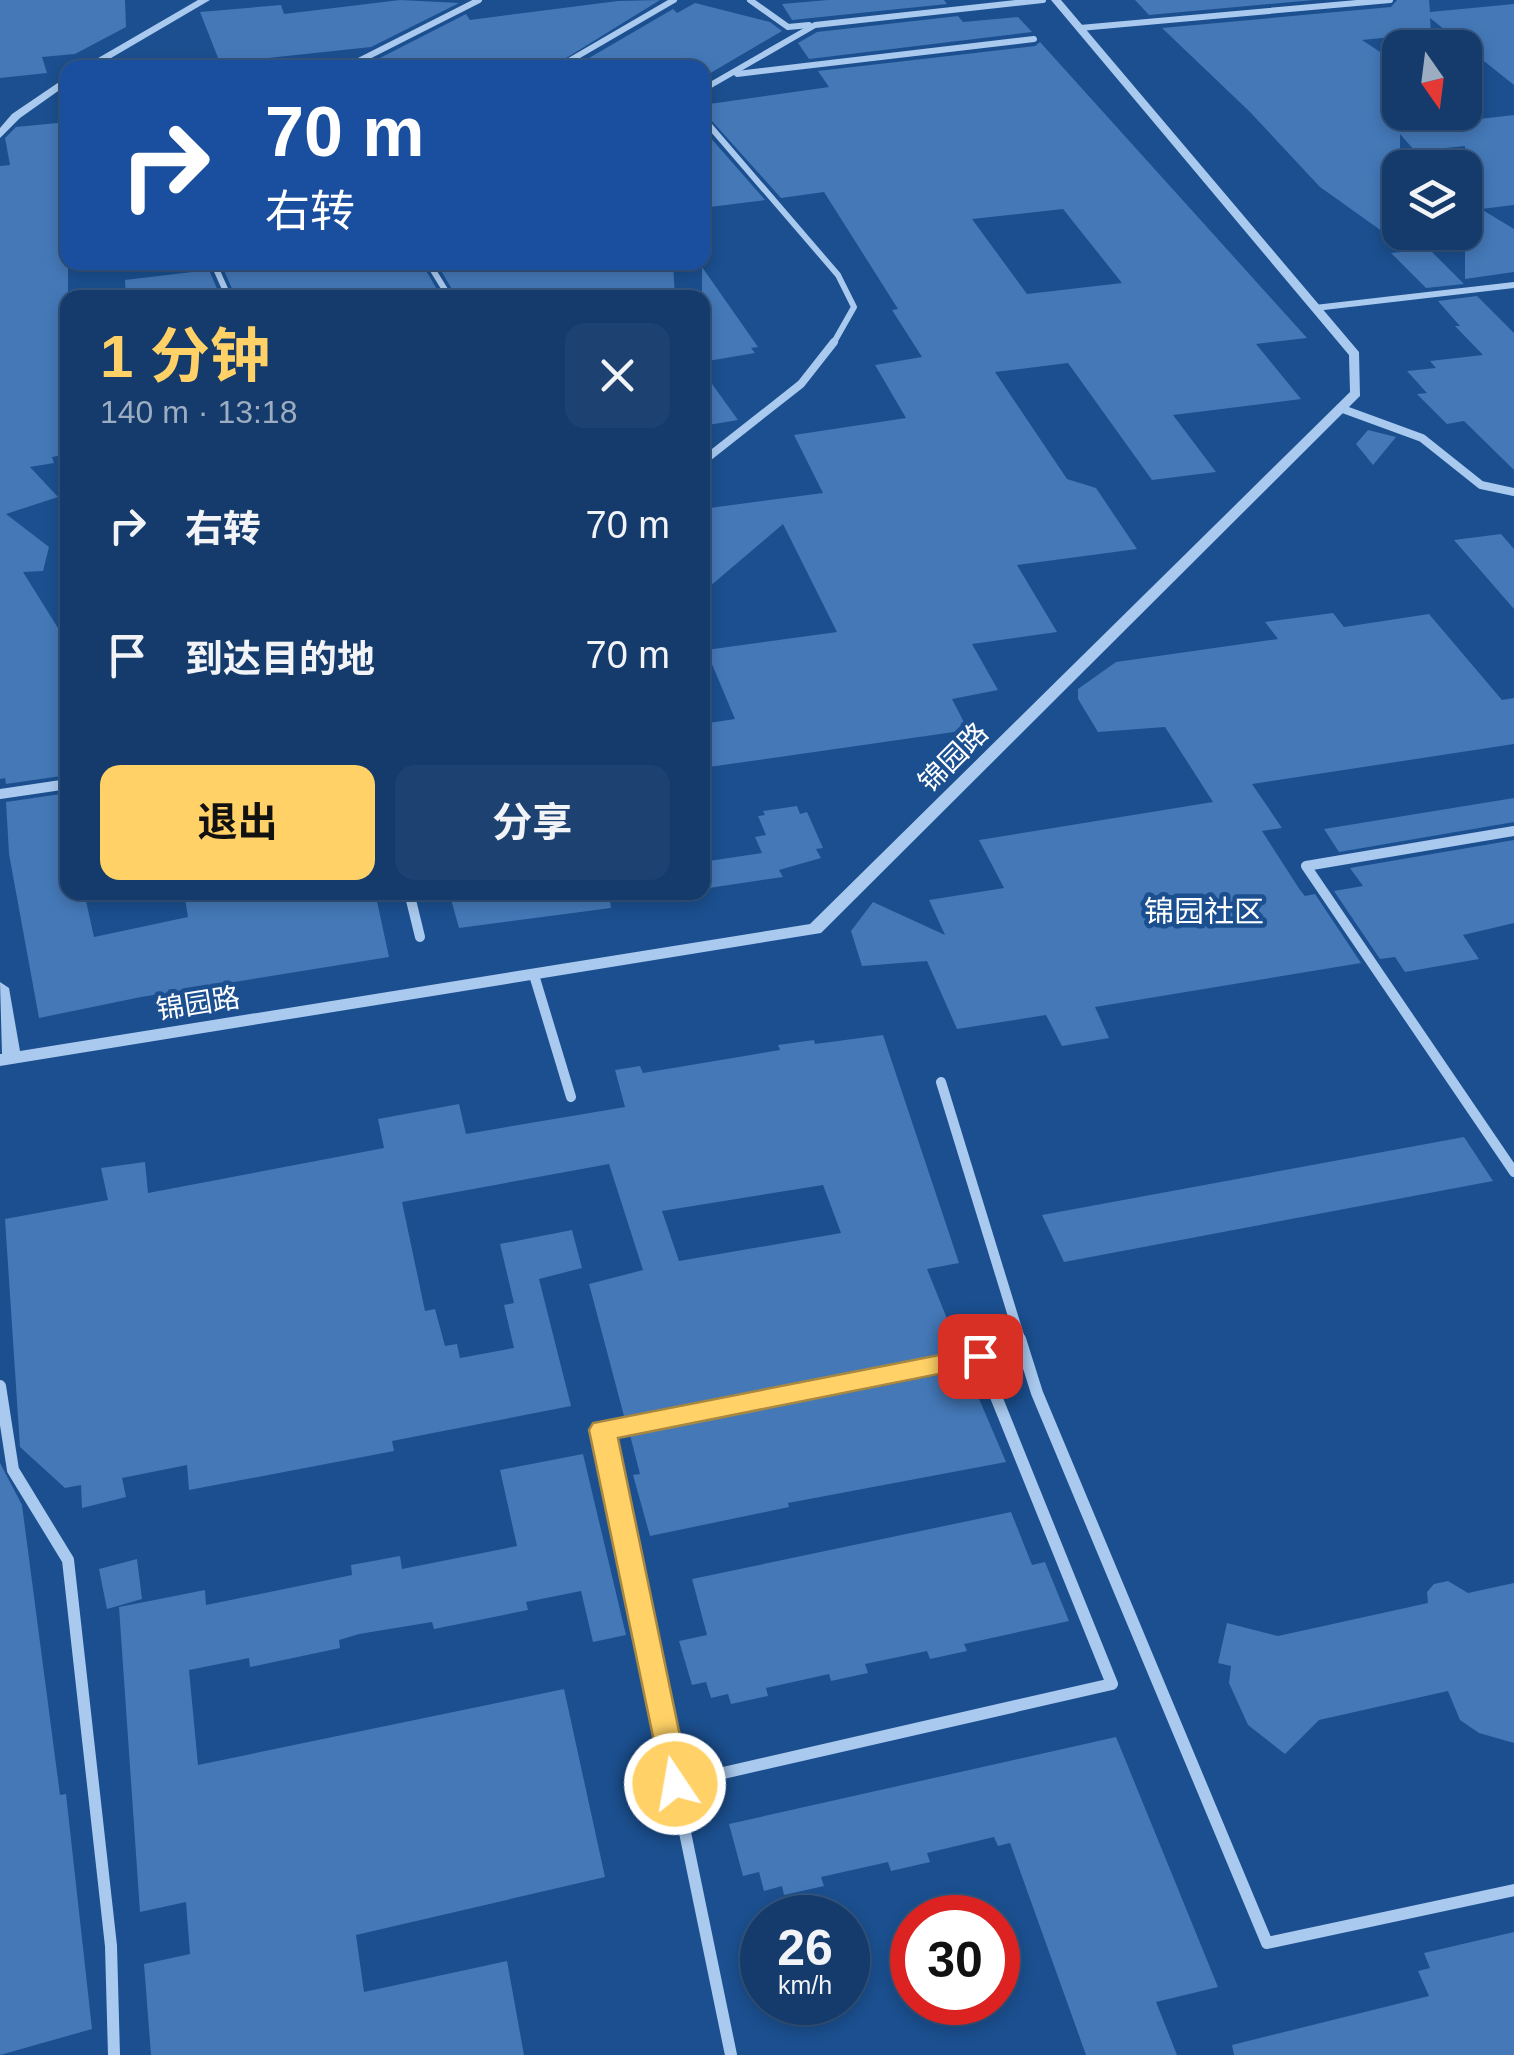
<!DOCTYPE html>
<html lang="zh">
<head>
<meta charset="utf-8">
<style>
  :root { --surface:#143b6b; --page:#1d4271; --text:#f1f3f6; --muted:#9dadc1; --line:#33557e; --accent:#ffd166 }
  body { margin:0; font-family:Arial,"Noto Sans SC",sans-serif; background:var(--page); color:var(--text); height:100vh; display:flex; flex-direction:column; font-size:38px; white-space:nowrap }
  * { box-sizing:border-box; margin:0 }
  p { font-size:32px; color:var(--muted) }
  .icon { flex:none; width:55px; height:55px; fill:none; stroke:currentColor; stroke-width:2; stroke-linecap:round; stroke-linejoin:round }
  .map { position:relative; flex:1; overflow:hidden }
  .panel { position:absolute; left:60px; top:290px; width:650px; height:610px; display:flex; flex-direction:column; background:var(--surface); border-radius:20px; box-shadow:0 5px 15px #0003,0 0 0 2px var(--line) }
  .panel>* { flex:none }
  .banner { position:absolute; left:60px; top:60px; width:650px; height:210px; border-radius:20px; box-shadow:0 5px 15px #0003,0 0 0 2px var(--line); background:#1a4fa0; color:#fff; overflow:hidden }
  .needle { width:65px; rotate:166deg }
  .tools { position:absolute; left:1382px; top:30px; display:grid; gap:20px }
  .tools a { display:grid; place-items:center; width:100px; height:100px; border-radius:20px; background:var(--surface); box-shadow:0 5px 15px #0003,0 0 0 2px var(--line); font-size:50px }
  .speed { position:absolute; left:740px; top:1895px; display:flex; gap:20px; font-size:50px; font-weight:700; text-align:center }
  .speed>* { display:grid; place-content:center; width:130px; height:130px; border-radius:50%; background:var(--surface); box-shadow:0 5px 15px #0003,0 0 0 2px var(--line); line-height:1 }
  .speed small { font-size:25px; font-weight:400 }
  .speed .limit { border:15px solid #d22; background:#fff; color:#111 }
  .pin { position:absolute; display:grid; place-items:center; width:85px; height:85px; color:#fff; margin:-42px; border-radius:20px; box-shadow:0 5px 15px #0006 }
  .me { position:absolute; width:110px; margin:-55px; rotate:348deg; stroke-linejoin:round; filter:drop-shadow(0 0 8px #0008) }
  .turn { display:flex; align-items:center; gap:35px; height:210px; padding:0 40px; font-size:45px }
  .turn .icon { width:130px; height:130px; stroke-width:2.5 }
  .turn b { display:block; font-size:70px; line-height:85px }
  .round { display:grid; place-items:center; flex:none; width:105px; height:105px; border-radius:20px; background:var(--page) }
  .overview { display:flex; align-items:center; justify-content:space-between; height:170px; padding:0 40px }
  h1 { font-size:60px; font-weight:700; line-height:75px; color:var(--accent) }
  .button { display:flex; gap:20px; margin-top:auto; padding:20px 40px }
  .button a { flex:1; height:115px; border-radius:20px; background:var(--accent); color:#111; font-size:40px; font-weight:700; line-height:115px; text-align:center }
  .button a+a { background:var(--page); color:var(--text) }
  ul { padding:0; list-style:none }
  li { display:flex; align-items:center; gap:30px; height:130px; padding:0 40px }
  li div { flex:1 }
  li b { display:block; font-size:38px }
  li em { font-style:normal }
  .map>svg:first-child { display:block }
</style>
</head>
<body>
<div class="map">
<svg width="1514" height="2055" viewBox="0 0 1514 2055">
  <rect width="100%" height="100%" fill="#1b4f8f"/>
  <g fill="#4478b7" fill-rule="evenodd">
    <path d="M 0,0 L 125,0 L 126,27 L 75,54 L 42,57 L 47,73 L 0,78 Z"/>
    <path d="M 400,0 L 459,3 L 371,47 L 220,63 L 200,12 L 281,5 L 284,14 Z"/>
    <path d="M 660,0 L 550,68 L 379,68 L 378,59 L 466,14 L 470,20 L 618,1 Z"/>
    <path d="M 828,0 L 944,0 L 947,4 L 792,20 L 782,4 Z"/>
    <path d="M 1135,0 L 1314,0 L 1149,15 Z"/>
    <path d="M 1397,0 L 1429,0 L 1430,12 L 1514,4 L 1514,85 L 1430,18 L 1431,33 L 1362,40 L 1400,65 L 1400,112 L 1422,112 L 1435,124 L 1514,115 L 1514,205 L 1481,209 L 1514,229 L 1514,272 L 1465,279 L 1465,146 L 1415,151 L 1400,134 L 1400,244 L 1320,187 L 1250,112 L 1162,28 L 1391,7 Z"/>
    <path d="M 695,3 L 770,22 L 782,31 L 702,78 L 702,68 L 572,68 L 673,9 L 677,13 Z"/>
    <path d="M 958,16 L 963,22 L 1018,17 L 1032,32 L 809,59 L 798,43 L 817,32 Z"/>
    <path d="M 1040,42 L 1307,338 L 1256,344 L 1301,399 L 1173,415 L 1216,472 L 1152,480 L 1068,363 L 995,372 L 1067,479 L 1096,488 L 1137,549 L 1017,565 L 1057,632 L 972,644 L 998,690 L 952,699 L 968,730 L 702,768 L 702,724 L 735,719 L 706,650 L 837,632 L 783,524 L 702,593 L 702,509 L 823,493 L 794,435 L 906,418 L 875,365 L 922,357 L 892,310 L 898,309 L 824,192 L 781,198 L 702,110 L 702,105 L 829,87 L 818,71 L 1035,46 ZM 1063,209 L 1122,283 L 1027,294 L 972,219 Z"/>
    <path d="M 68,122 L 68,454 L 52,457 L 54,463 L 30,467 L 58,497 L 6,514 L 49,547 L 43,571 L 23,572 L 68,644 L 68,775 L 6,784 L 5,778 L 0,779 L 0,166 L 10,165 L 5,138 L 16,127 Z"/>
    <path d="M 702,128 L 765,200 L 702,208 Z"/>
    <path d="M 1429,249 L 1464,284 L 1426,288 L 1391,253 Z"/>
    <path d="M 236,262 L 421,262 L 442,298 L 393,298 L 393,289 L 339,298 L 236,298 L 223,268 L 237,266 Z"/>
    <path d="M 436,262 L 673,262 L 675,298 L 457,298 Z"/>
    <path d="M 702,267 L 758,347 L 751,348 L 755,353 L 702,362 Z"/>
    <path d="M 209,270 L 221,298 L 126,298 L 125,280 Z"/>
    <path d="M 1477,296 L 1514,333 L 1514,470 L 1464,421 L 1447,424 L 1417,394 L 1427,393 L 1407,371 L 1436,368 L 1430,361 L 1483,355 L 1455,326 L 1460,326 L 1438,301 Z"/>
    <path d="M 702,370 L 738,420 L 702,426 Z"/>
    <path d="M 1368,430 L 1396,437 L 1373,465 L 1356,444 Z"/>
    <path d="M 1501,534 L 1514,549 L 1514,609 L 1454,540 Z"/>
    <path d="M 1333,613 L 1344,627 L 1429,614 L 1502,700 L 1514,698 L 1514,744 L 1252,784 L 1282,828 L 1262,831 L 1300,890 L 1305,896 L 1315,894 L 1361,963 L 1095,1007 L 1109,1038 L 1062,1046 L 1046,1015 L 957,1029 L 927,961 L 862,966 L 851,931 L 873,902 L 945,935 L 929,900 L 1004,888 L 979,840 L 1213,802 L 1165,727 L 1098,732 L 1078,699 L 1078,689 L 1116,662 L 1278,639 L 1265,622 Z"/>
    <path d="M 68,793 L 68,892 L 84,892 L 94,937 L 188,917 L 184,892 L 375,892 L 389,957 L 141,997 L 39,1018 L 9,854 L 6,802 Z"/>
    <path d="M 1514,798 L 1514,822 L 1339,852 L 1324,829 Z"/>
    <path d="M 797,806 L 800,814 L 807,812 L 823,848 L 816,849 L 821,858 L 779,870 L 783,877 L 702,889 L 702,862 L 762,853 L 755,837 L 766,835 L 758,816 L 765,815 L 763,811 Z"/>
    <path d="M 1514,840 L 1514,923 L 1463,935 L 1479,959 L 1405,972 L 1395,957 L 1380,959 L 1334,891 L 1363,886 L 1350,868 Z"/>
    <path d="M 449,892 L 609,892 L 611,908 L 459,928 Z"/>
    <path d="M 883,1035 L 959,1263 L 927,1269 L 952,1331 L 940,1333 L 948,1353 L 624,1416 L 589,1284 L 643,1270 L 609,1164 L 402,1202 L 425,1311 L 435,1309 L 445,1346 L 457,1344 L 460,1358 L 514,1348 L 504,1305 L 514,1303 L 500,1244 L 572,1230 L 582,1268 L 539,1279 L 571,1406 L 392,1441 L 394,1451 L 189,1490 L 187,1465 L 122,1478 L 126,1497 L 82,1508 L 81,1485 L 65,1488 L 20,1447 L 5,1219 L 108,1200 L 101,1168 L 145,1162 L 148,1193 L 384,1148 L 378,1119 L 459,1104 L 466,1134 L 625,1107 L 615,1070 L 640,1066 L 643,1073 L 780,1050 L 778,1045 L 814,1040 L 815,1044 ZM 823,1185 L 841,1233 L 679,1261 L 662,1211 Z"/>
    <path d="M 1464,1137 L 1493,1181 L 1064,1262 L 1042,1215 Z"/>
    <path d="M 955,1372 L 962,1389 L 974,1387 L 1006,1462 L 788,1503 L 789,1507 L 650,1536 L 633,1475 L 640,1474 L 630,1435 Z"/>
    <path d="M 583,1454 L 626,1635 L 593,1642 L 581,1591 L 526,1602 L 528,1610 L 434,1629 L 432,1622 L 359,1634 L 339,1640 L 340,1648 L 250,1667 L 249,1658 L 189,1670 L 198,1765 L 564,1689 L 605,1877 L 356,1935 L 364,1992 L 507,1961 L 524,2055 L 151,2055 L 144,1964 L 190,1954 L 186,1902 L 140,1912 L 119,1607 L 205,1590 L 206,1605 L 352,1575 L 351,1565 L 400,1556 L 402,1569 L 517,1546 L 500,1470 Z"/>
    <path d="M 0,1463 L 22,1505 L 60,1795 L 66,1794 L 92,2029 L 0,2055 Z"/>
    <path d="M 1011,1512 L 1032,1565 L 1045,1562 L 1069,1621 L 964,1644 L 967,1651 L 930,1659 L 927,1651 L 865,1664 L 868,1673 L 831,1681 L 829,1674 L 766,1688 L 768,1696 L 731,1704 L 728,1694 L 711,1698 L 706,1682 L 692,1685 L 679,1641 L 707,1635 L 692,1579 Z"/>
    <path d="M 137,1559 L 142,1599 L 107,1609 L 99,1569 Z"/>
    <path d="M 1448,1581 L 1468,1593 L 1514,1583 L 1514,1743 L 1479,1733 L 1460,1720 L 1448,1691 L 1319,1720 L 1285,1754 L 1248,1725 L 1229,1683 L 1231,1666 L 1218,1663 L 1227,1623 L 1278,1636 L 1428,1603 L 1427,1592 L 1434,1584 Z"/>
    <path d="M 1116,1737 L 1218,1987 L 1156,2002 L 1177,2055 L 1086,2055 L 1010,1843 L 998,1846 L 994,1837 L 927,1853 L 930,1862 L 891,1871 L 888,1862 L 821,1877 L 824,1886 L 784,1895 L 782,1886 L 764,1891 L 759,1872 L 743,1876 L 729,1824 Z"/>
    <path d="M 1514,1932 L 1514,2055 L 1234,2055 L 1232,2045 L 1429,1996 L 1418,1971 L 1430,1968 L 1424,1953 Z"/>
  </g>
  <g fill="none" stroke-linecap="round" stroke-linejoin="round">
    <g stroke="#a9c9ee" stroke-width="6">
      <path d="M 750,0 L 788,27 L 809,25"/>
      <path d="M 1080,28 L 1390,0"/>
      <path d="M 345,68 L 479,0"/>
      <path d="M 557,68 L 674,0"/>
      <path d="M 737,74 L 1034,39"/>
      <path d="M 702,90 L 815,25 L 1043,0"/>
      <path d="M 702,117 L 838,275 L 854,307 L 833,344"/>
      <path d="M 213,262 L 229,298"/>
      <path d="M 428,262 L 450,298"/>
      <path d="M 1315,308 L 1514,285"/>
    </g>
    <g stroke="#a9c9ee" stroke-width="8">
      <path d="M 1340,408 L 1422,438 L 1481,485 L 1514,492"/>
      <path d="M 702,462 L 801,384 L 834,342"/>
    </g>
    <g stroke="#a9c9ee" stroke-width="10">
      <path d="M 0,794 L 68,784"/>
      <path d="M 1514,831 L 1306,866 L 1514,1172"/>
      <path d="M 409,892 L 420,937"/>
      <path d="M 534,975 L 571,1097"/>
      <path d="M 941,1082 L 1021,1342"/>
    </g>
    <g stroke="#a9c9ee" stroke-width="12">
      <path d="M 1020,1339 L 1037,1393 L 1267,1943 L 1514,1890"/>
      <path d="M 980,1357 L 1112,1684 L 675,1784 L 603,1430 Z"/>
      <path d="M 0,1386 L 13,1470 L 68,1560 L 111,1946 L 114,2055"/>
      <path d="M 675,1784 L 731,2055"/>
    </g>
    <g fill="#a9c9ee" fill-rule="evenodd">
      <path d="M 198,0 L 210,0 L 94,68 L 81,68 Z"/>
      <path d="M 1051,0 L 1061,0 L 1359,352 L 1360,396 L 821,933 L 0,1066 L 0,1054 L 2,1054 L 0,982 L 9,988 L 20,1051 L 810,924 L 1350,392 L 1349,355 Z"/>
      <path d="M 68,76 L 68,84 L 20,118 L 0,138 L 0,128 L 12,114 Z"/>
    </g>
  </g>
  <path fill="#ffd166" stroke="#a68842" stroke-width="2.5" d="M 980,1347 L 989,1349 L 993,1356 L 989,1364 L 618,1438 L 690,1784 L 686,1794 L 675,1798 L 665,1794 L 589,1430 L 593,1423 Z"/>
  <g text-anchor="middle" stroke-width="9" stroke-linejoin="round" paint-order="stroke">
    <g font-size="28" fill="#fff" stroke="#1b4f8f">
      <text transform="translate(953 757) rotate(-45)" y="10">锦园路</text>
      <text transform="translate(198 1003) rotate(-9)" y="10">锦园路</text>
    </g>
    <g font-size="30" fill="#fff" stroke="#1b4f8f">
      <text x="1204" y="922">锦园社区</text>
    </g>
  </g>
</svg>
<div class="tools">
<a><svg class="needle" viewBox="-14 -14 28 28"><path d="M0-13l5 13h-10z" fill="#e53935"/><path d="M0 13l5-13h-10z" fill="#9dadc1"/></svg></a>
<a><svg class="icon" aria-label="layers" viewBox="0 0 24 24"><path d="M12 4l9 5-9 5-9-5zM3 14l9 5 9-5"/></svg></a>
</div>
<div class="speed"><div>26<small>km/h</small></div><div class="limit">30</div></div>
<div class="pin" style="left:980px;top:1356px;background:#d93025"><svg class="icon" aria-label="arrive" viewBox="0 0 24 24"><path d="M6 21V4h12l-3 4 3 4H6"/></svg></div>
<svg class="me" style="left:675px;top:1784px" viewBox="-20 -20 40 40"><circle r="17" fill="#ffd166" stroke="#fff" stroke-width="3"/><path d="M0-11L8 9 0 5-8 9z" fill="#fff"/></svg>
<div class="banner">
<div class="turn"><svg class="icon" aria-label="right" viewBox="0 0 24 24"><path d="M7 20v-9h11M14 6l5 5-5 5"/></svg><div><b>70 m</b>右转</div></div>
</div>
<section class="panel">
<div class="overview"><div><h1>1 分钟</h1><p>140 m · 13:18</p></div><a class="round"><svg class="icon" aria-label="close" viewBox="0 0 24 24"><path d="M6 6l12 12M18 6L6 18"/></svg></a></div>
<ul>
<li><svg class="icon" aria-label="right" viewBox="0 0 24 24"><path d="M7 20v-9h11M14 6l5 5-5 5"/></svg><div><b>右转</b></div><em>70 m</em></li>
<li><svg class="icon" aria-label="arrive" viewBox="0 0 24 24"><path d="M6 21V4h12l-3 4 3 4H6"/></svg><div><b>到达目的地</b></div><em>70 m</em></li>
</ul>
<div class="button"><a>退出</a><a>分享</a></div>
</section>
</div>
</body>
</html>
